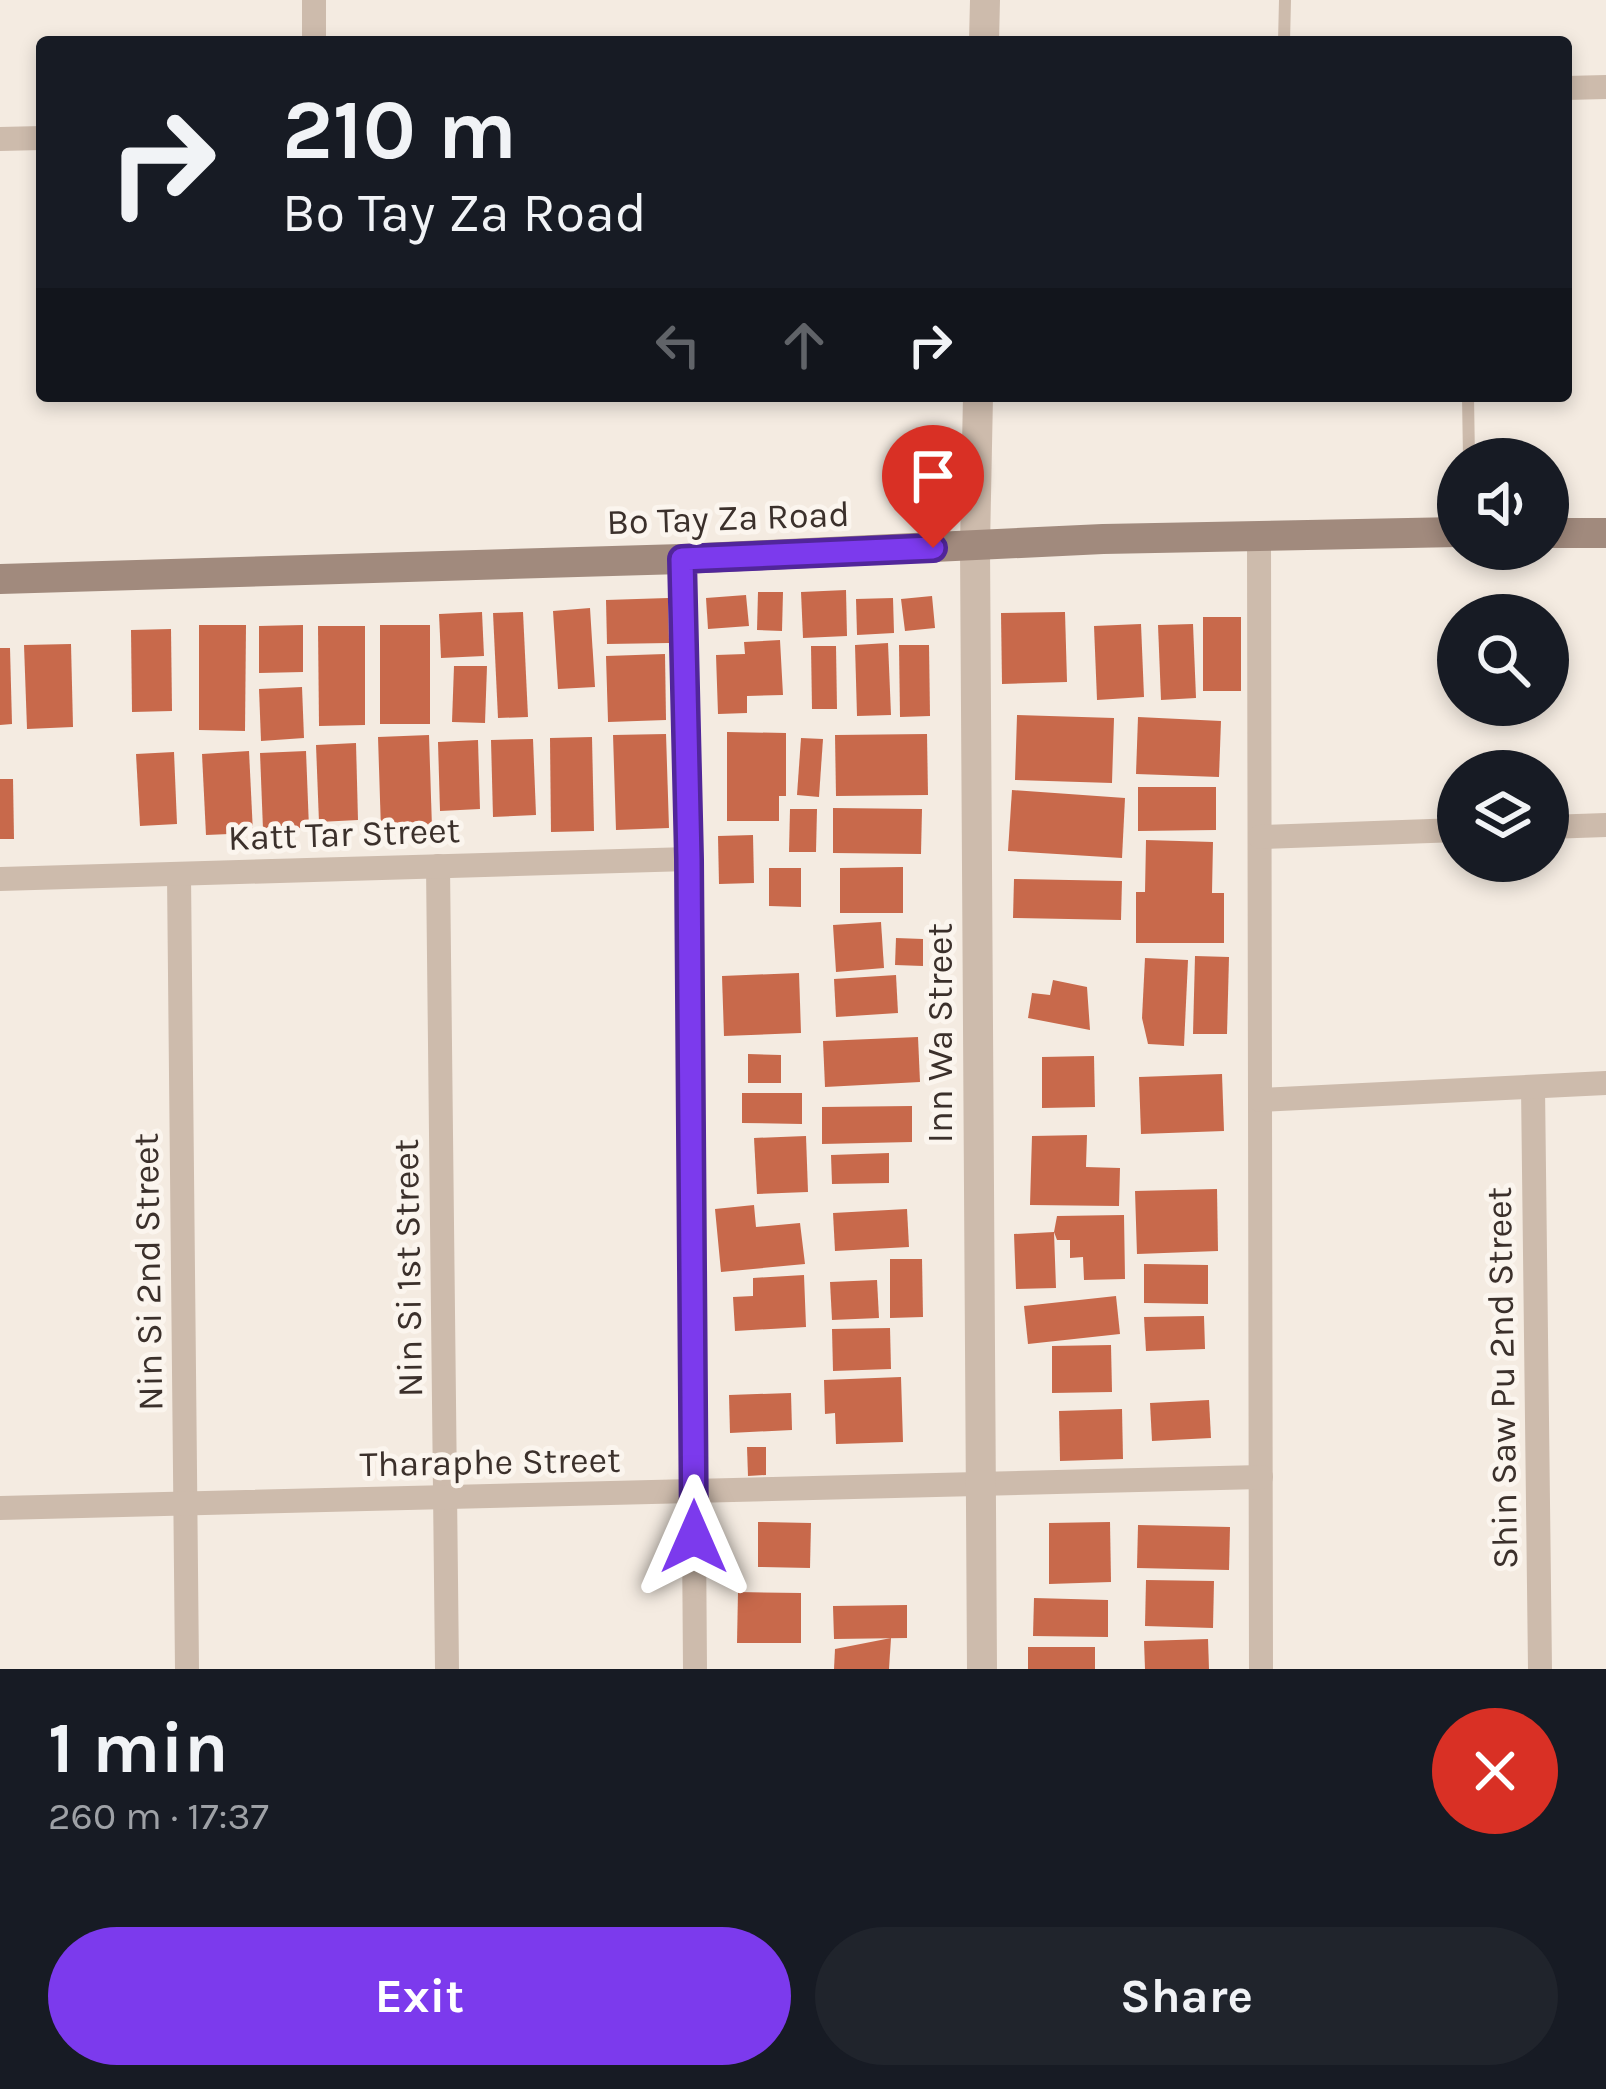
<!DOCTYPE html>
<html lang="en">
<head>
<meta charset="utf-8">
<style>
  :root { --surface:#171b24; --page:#20242c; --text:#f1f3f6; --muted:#9ea1a6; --accent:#7c3aed }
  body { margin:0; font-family:Karla,sans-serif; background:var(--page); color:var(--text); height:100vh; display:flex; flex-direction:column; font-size:45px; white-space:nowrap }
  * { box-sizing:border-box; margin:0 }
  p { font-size:39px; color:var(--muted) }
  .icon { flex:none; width:66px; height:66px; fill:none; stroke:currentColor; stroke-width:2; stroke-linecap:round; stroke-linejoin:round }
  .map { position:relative; height:1669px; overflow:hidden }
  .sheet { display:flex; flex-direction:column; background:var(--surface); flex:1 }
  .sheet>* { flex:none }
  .banner { position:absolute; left:36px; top:36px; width:1536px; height:366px; border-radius:12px; box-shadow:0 6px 18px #0003; background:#171b24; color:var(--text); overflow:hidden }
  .buttons { position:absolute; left:1437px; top:438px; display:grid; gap:24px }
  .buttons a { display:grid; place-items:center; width:132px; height:132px; border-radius:50%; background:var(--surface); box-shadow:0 6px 18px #0003; font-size:60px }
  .pin { position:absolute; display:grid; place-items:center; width:102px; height:102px; color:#fff; margin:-123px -51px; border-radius:50% 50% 50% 0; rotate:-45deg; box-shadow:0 0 12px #0007 }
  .pin .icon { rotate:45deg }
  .me { position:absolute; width:132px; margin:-66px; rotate:0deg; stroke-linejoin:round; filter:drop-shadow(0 0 9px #0008) }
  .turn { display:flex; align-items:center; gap:42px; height:252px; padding:0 48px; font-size:54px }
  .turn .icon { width:156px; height:156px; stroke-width:2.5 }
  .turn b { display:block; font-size:84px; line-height:102px }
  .lanes { display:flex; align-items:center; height:114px; padding:0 48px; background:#0003; justify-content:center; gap:60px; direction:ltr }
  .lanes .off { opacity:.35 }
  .round { display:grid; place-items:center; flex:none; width:126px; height:126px; border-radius:63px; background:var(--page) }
  .headline { display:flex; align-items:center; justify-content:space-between; height:204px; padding:0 48px }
  h1 { font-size:72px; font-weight:700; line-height:90px }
  .primary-button { display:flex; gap:24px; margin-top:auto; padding:24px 48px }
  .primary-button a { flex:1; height:138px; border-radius:72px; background:var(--accent); color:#fff; font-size:48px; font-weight:700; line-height:138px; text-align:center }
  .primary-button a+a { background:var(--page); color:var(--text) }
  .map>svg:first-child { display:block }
</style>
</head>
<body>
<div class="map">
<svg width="1606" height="1669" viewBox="0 0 1606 1669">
  <rect width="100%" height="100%" fill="#f4ebe1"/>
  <g fill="#c8694b">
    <path d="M 846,590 L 847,636 L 803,638 L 801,592 Z"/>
    <path d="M 758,592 L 783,592 L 782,631 L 757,630 Z"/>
    <path d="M 746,595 L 749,626 L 708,629 L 706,598 Z"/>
    <path d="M 932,596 L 935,628 L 905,631 L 901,599 Z"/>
    <path d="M 668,598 L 669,643 L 607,644 L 606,600 Z"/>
    <path d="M 893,598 L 894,633 L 857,635 L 856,599 Z"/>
    <path d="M 590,608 L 595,687 L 558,689 L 553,611 Z"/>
    <path d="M 482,612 L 484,656 L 441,658 L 439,614 Z"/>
    <path d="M 523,612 L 528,717 L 498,718 L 493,613 Z"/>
    <path d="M 1065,612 L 1067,682 L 1002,684 L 1001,613 Z"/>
    <rect x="1203" y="617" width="38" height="74"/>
    <path d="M 1141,624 L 1144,697 L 1097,700 L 1094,626 Z"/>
    <path d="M 1193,624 L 1196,698 L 1161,700 L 1158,625 Z"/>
    <path d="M 199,625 L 246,625 L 245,731 L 199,730 Z"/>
    <path d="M 303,625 L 303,672 L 259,673 L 259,626 Z"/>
    <rect x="380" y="625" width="50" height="99"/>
    <path d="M 318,626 L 365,626 L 365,725 L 319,726 Z"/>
    <path d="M 171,629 L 172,711 L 132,712 L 131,630 Z"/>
    <path d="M 780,640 L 783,695 L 747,696 L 747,713 L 718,714 L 716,655 L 745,654 L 744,642 Z"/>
    <path d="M 888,643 L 891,715 L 857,716 L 855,645 Z"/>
    <path d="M 71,644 L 73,727 L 27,729 L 24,645 Z"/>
    <path d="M 899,645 L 929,645 L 930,716 L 900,717 Z"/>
    <path d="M 811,646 L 836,646 L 837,709 L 812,709 Z"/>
    <path d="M 0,648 L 10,648 L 12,724 L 0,725 Z"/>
    <path d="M 665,654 L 666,720 L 608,722 L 606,656 Z"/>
    <path d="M 454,666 L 487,666 L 485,723 L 452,722 Z"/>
    <path d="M 302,687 L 304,738 L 261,741 L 259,689 Z"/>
    <path d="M 1017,715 L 1114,718 L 1112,783 L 1015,780 Z"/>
    <path d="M 1138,717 L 1221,721 L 1219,777 L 1136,774 Z"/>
    <path d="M 727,732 L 786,733 L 786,796 L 779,796 L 779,821 L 727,821 Z"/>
    <path d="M 666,734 L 669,828 L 616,830 L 613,735 Z"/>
    <path d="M 927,734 L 928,795 L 836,796 L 835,735 Z"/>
    <path d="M 429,735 L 432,828 L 381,830 L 378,737 Z"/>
    <path d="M 592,737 L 594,831 L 551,832 L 550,738 Z"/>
    <path d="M 801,738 L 823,739 L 819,797 L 797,795 Z"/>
    <path d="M 533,739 L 536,815 L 493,817 L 491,740 Z"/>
    <path d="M 478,740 L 480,809 L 440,811 L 438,742 Z"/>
    <path d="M 356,743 L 358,820 L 319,822 L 316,745 Z"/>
    <path d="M 249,751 L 253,833 L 206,835 L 202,754 Z"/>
    <path d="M 306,751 L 309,828 L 263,829 L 260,753 Z"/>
    <path d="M 174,752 L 177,824 L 140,826 L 136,754 Z"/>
    <path d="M 0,779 L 13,779 L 14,839 L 0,839 Z"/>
    <path d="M 1138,787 L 1216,787 L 1216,830 L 1138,831 Z"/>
    <path d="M 1012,790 L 1125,798 L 1122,858 L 1008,851 Z"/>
    <path d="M 833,808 L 922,809 L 921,854 L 833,853 Z"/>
    <path d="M 790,809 L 817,809 L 816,852 L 789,852 Z"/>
    <path d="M 753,835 L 754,883 L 719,884 L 718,836 Z"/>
    <path d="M 1146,840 L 1213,842 L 1212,893 L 1224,893 L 1224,943 L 1136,943 L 1136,892 L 1145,892 Z"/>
    <path d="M 903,867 L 903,913 L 840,913 L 840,868 Z"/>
    <path d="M 769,868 L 801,868 L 801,907 L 769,906 Z"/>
    <path d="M 1014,879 L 1122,881 L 1121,920 L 1013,918 Z"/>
    <path d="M 881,922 L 884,968 L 836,972 L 833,925 Z"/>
    <path d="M 896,938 L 923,939 L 923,966 L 895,965 Z"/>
    <path d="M 1195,956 L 1229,957 L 1227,1034 L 1193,1034 Z"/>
    <path d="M 1145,958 L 1188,960 L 1184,1046 L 1148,1044 L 1142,1018 Z"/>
    <path d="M 799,973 L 801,1033 L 724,1036 L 722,976 Z"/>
    <path d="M 896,975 L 898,1013 L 836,1017 L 834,979 Z"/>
    <path d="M 1053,980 L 1087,987 L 1090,1030 L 1028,1018 L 1032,993 L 1050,995 Z"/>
    <path d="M 918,1037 L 920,1082 L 825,1087 L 823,1041 Z"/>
    <path d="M 748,1054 L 781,1055 L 781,1083 L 748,1083 Z"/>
    <path d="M 1094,1056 L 1095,1107 L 1042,1108 L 1042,1057 Z"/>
    <path d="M 1222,1074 L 1224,1131 L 1141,1134 L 1139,1077 Z"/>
    <path d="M 742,1093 L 802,1093 L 802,1124 L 742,1123 Z"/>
    <path d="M 912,1106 L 912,1142 L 822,1144 L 822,1107 Z"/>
    <path d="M 1087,1135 L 1086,1167 L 1120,1168 L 1119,1206 L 1030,1205 L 1032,1136 Z"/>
    <path d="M 806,1136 L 808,1192 L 757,1194 L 754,1138 Z"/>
    <path d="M 889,1153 L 889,1183 L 832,1184 L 831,1155 Z"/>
    <path d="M 1217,1189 L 1218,1251 L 1137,1254 L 1135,1191 Z"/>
    <path d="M 754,1205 L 756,1227 L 800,1223 L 805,1264 L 721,1272 L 715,1209 Z"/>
    <path d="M 907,1209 L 909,1247 L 835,1251 L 833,1213 Z"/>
    <path d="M 1124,1215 L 1125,1279 L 1084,1280 L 1083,1257 L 1070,1258 L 1070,1240 L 1057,1240 L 1054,1232 L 1056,1288 L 1016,1289 L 1014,1234 L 1054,1232 L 1057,1216 Z"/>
    <path d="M 890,1259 L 922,1259 L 923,1317 L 890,1318 Z"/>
    <path d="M 1144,1264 L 1208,1265 L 1208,1304 L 1144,1303 Z"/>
    <path d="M 804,1275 L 806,1327 L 735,1331 L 733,1297 L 753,1296 L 753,1278 Z"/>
    <path d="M 877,1280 L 879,1318 L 832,1320 L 830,1282 Z"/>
    <path d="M 1116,1296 L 1120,1334 L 1028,1344 L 1024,1306 Z"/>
    <path d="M 1204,1316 L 1205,1349 L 1146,1351 L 1144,1317 Z"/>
    <path d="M 890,1328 L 891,1369 L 833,1371 L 832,1329 Z"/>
    <path d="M 1111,1345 L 1112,1392 L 1052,1393 L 1052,1346 Z"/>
    <path d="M 901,1377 L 903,1442 L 836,1444 L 835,1413 L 825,1414 L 824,1380 Z"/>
    <path d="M 791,1393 L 792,1430 L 730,1433 L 729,1395 Z"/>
    <path d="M 1209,1400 L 1211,1438 L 1152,1441 L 1150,1403 Z"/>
    <path d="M 1122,1409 L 1123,1459 L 1060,1461 L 1059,1411 Z"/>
    <path d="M 747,1447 L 766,1447 L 766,1475 L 748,1476 Z"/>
    <path d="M 758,1522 L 811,1523 L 810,1568 L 758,1567 Z"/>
    <path d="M 1110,1522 L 1111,1582 L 1049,1584 L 1049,1523 Z"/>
    <path d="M 1138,1525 L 1230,1527 L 1229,1570 L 1137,1568 Z"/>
    <path d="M 1146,1580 L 1214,1581 L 1213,1628 L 1145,1626 Z"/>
    <path d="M 738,1592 L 801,1593 L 801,1643 L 737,1643 Z"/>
    <path d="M 1034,1598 L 1108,1600 L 1108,1637 L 1033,1636 Z"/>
    <path d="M 907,1605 L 907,1638 L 834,1639 L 833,1606 Z"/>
    <path d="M 891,1638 L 889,1669 L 834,1669 L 835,1649 Z"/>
    <path d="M 1208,1639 L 1209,1669 L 1145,1669 L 1144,1641 Z"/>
    <rect x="1028" y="1647" width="67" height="22"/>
  </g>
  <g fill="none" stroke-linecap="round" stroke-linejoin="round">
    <g stroke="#cdbbac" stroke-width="12">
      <path d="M 1284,42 L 1285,0"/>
      <path d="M 1468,396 L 1469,459"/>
    </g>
    <g stroke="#cdbbac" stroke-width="24">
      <path d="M 314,0 L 314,42"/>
      <path d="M 1566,88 L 1606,87"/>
      <path d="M 0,139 L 42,138"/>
      <path d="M 1259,539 L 1261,1669"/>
      <path d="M 682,559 L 689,859 L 695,1669"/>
      <path d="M 1548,827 L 1606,825"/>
      <path d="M 1260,837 L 1458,830"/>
      <path d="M 438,866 L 447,1669"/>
      <path d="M 179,875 L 187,1669"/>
      <path d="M 0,879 L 689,859"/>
      <path d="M 1533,1087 L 1540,1669"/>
      <path d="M 1260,1100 L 1606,1083"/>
      <path d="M 0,1508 L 1261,1477"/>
    </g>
    <g stroke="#cdbbac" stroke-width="30">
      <path d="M 984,42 L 985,0"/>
      <path d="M 978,396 L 975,546 L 982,1669"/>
    </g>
    <g stroke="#a18a7d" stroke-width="30">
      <path d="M 1548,533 L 1606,533"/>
      <path d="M 0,579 L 682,559 L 1103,539 L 1458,532"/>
    </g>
  </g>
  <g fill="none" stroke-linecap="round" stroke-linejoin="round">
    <defs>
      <path id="route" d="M 694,1537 L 689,859 L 682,559 L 933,548"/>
    </defs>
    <use href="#route" stroke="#51269a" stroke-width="30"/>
    <use href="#route" stroke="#7c3aed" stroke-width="21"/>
  </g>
  <g text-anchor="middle" stroke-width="10" stroke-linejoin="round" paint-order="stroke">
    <g font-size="36" fill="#3b302b" stroke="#fbf5ee">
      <text transform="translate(728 517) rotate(-2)" y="13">Bo Tay Za Road</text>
      <text transform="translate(344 833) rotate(-2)" y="13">Katt Tar Street</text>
      <text transform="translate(939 1033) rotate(-90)" y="13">Inn Wa Street</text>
      <text transform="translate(407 1268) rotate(-91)" y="13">Nin Si 1st Street</text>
      <text transform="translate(147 1272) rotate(-91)" y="13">Nin Si 2nd Street</text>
      <text transform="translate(1501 1378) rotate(-91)" y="13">Shin Saw Pu 2nd Street</text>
      <text transform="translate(490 1461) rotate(-1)" y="13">Tharaphe Street</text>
    </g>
  </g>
</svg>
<div class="buttons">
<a><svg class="icon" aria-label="sound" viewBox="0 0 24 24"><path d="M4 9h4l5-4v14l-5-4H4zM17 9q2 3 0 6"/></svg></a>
<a><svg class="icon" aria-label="search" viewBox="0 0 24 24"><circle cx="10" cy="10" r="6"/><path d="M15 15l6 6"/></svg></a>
<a><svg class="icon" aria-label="layers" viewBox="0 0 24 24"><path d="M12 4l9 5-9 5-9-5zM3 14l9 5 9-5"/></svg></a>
</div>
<div class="pin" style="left:933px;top:548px;background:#d93025"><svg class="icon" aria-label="arrive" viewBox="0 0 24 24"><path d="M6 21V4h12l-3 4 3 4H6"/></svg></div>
<svg class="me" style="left:694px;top:1537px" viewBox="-20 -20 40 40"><path d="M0-17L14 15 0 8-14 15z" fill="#7c3aed" stroke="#fff" stroke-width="4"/></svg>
<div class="banner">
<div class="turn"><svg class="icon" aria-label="right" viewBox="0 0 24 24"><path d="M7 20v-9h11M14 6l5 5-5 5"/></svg><div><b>210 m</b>Bo Tay Za Road</div></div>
<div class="lanes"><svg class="icon off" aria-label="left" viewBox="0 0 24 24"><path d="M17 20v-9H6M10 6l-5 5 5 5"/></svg><svg class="icon off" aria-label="ahead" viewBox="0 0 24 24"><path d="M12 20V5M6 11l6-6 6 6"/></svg><svg class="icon" aria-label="right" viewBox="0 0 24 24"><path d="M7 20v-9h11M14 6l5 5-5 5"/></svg></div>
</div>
</div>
<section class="sheet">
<div class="headline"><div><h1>1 min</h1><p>260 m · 17:37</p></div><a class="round" style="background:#d93025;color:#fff"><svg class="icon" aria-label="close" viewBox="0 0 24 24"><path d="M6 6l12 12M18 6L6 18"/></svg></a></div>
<div class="primary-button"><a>Exit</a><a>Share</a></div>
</section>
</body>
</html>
